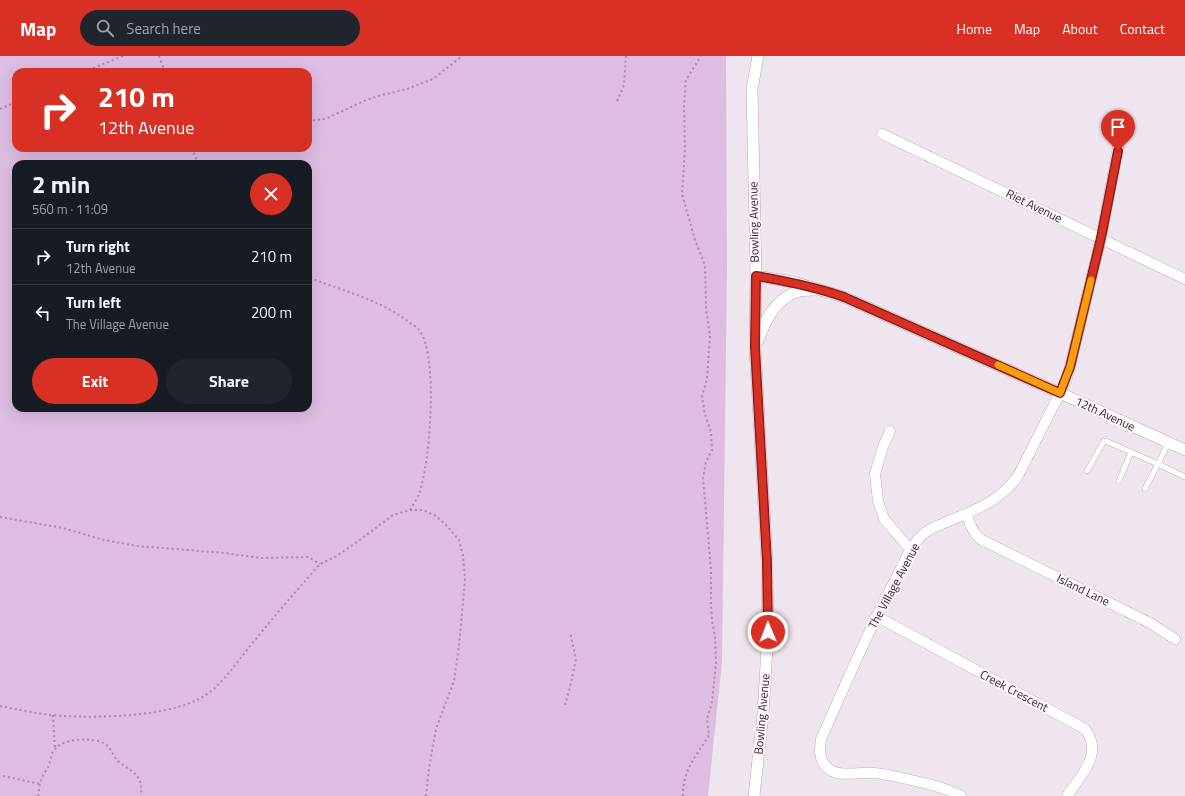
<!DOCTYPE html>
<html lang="en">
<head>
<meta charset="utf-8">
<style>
  :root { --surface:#171b24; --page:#20242c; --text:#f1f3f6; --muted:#9ea1a6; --line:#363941; --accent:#d93025 }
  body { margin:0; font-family:"Titillium Web",sans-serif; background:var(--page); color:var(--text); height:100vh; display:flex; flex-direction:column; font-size:15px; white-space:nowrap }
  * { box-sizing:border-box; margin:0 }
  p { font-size:13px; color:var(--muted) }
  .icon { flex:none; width:22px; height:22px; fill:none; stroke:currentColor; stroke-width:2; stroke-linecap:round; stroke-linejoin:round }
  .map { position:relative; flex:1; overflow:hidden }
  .details { position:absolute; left:12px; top:104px; width:300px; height:252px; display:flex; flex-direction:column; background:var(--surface); border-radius:12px; box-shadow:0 4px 16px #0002 }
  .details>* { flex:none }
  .hud { position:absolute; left:12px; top:12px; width:300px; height:84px; border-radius:12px; box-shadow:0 4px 16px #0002; background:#d93025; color:#fff; overflow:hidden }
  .pin { position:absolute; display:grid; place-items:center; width:34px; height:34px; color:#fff; margin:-41px -17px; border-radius:50% 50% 50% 0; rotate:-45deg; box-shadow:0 0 4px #0007 }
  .pin .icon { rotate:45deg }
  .me { position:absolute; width:44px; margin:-22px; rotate:359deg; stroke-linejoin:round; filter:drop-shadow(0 0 3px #0008) }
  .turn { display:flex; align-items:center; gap:14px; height:84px; padding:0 20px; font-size:18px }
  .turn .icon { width:52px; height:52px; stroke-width:2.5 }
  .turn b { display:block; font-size:28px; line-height:34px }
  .round { display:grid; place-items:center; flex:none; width:42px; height:42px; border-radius:21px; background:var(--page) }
  .headline { display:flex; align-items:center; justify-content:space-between; height:68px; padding:0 20px }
  h1 { font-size:24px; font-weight:700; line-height:30px }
  .primary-button { display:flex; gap:8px; margin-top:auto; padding:8px 20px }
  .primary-button a { flex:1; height:46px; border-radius:24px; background:var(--accent); color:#fff; font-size:16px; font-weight:700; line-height:46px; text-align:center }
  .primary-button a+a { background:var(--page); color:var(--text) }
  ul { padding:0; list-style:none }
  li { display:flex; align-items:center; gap:12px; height:56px; padding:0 20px; border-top:1px solid var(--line) }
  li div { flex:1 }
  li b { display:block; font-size:15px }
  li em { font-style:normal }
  header { display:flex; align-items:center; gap:24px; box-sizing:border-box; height:56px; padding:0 20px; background:var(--accent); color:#fff }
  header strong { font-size:19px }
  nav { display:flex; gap:22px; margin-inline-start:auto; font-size:14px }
  .search { width:280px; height:36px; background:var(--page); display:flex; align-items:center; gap:10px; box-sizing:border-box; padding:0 14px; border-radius:22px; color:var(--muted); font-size:15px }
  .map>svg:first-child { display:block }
</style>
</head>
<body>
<header>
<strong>Map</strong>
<div class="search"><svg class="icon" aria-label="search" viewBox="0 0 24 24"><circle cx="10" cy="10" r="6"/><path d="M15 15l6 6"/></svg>Search here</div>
<nav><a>Home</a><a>Map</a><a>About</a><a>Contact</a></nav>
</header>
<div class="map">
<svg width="1185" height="740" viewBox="0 0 1185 740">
  <rect width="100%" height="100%" fill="#efe5ee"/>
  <path fill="#ddbde2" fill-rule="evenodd" d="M 0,0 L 726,0 L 727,212 L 722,606 L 708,740 L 0,740 ZM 16,16 L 308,16 L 308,92 L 16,92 ZM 16,108 L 308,108 L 308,352 L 16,352 Z"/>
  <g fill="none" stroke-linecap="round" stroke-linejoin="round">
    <defs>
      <g id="service">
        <path d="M 1087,415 L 1104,385 L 1108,386 L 1158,408 L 1168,387"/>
        <path d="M 1119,425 L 1131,396"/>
        <path d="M 1145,433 L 1158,408 L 1185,421"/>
      </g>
      <g id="minor">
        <path d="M 882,78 L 1185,223"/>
        <path d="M 890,375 L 883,391 L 875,418 L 878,445 L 884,463 L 911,494"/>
        <path d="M 966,458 C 971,470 975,483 988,487 L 1150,567 L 1175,583"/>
        <path d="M 876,560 L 1085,673 C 1104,698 1081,719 1067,740"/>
        <path d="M 961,740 C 942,730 923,727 902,722 C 893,720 884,718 875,717 C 862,715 844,721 832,715 C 819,708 819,696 821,683 C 845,630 867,577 894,526 C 902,511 909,492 922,479 C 929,472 942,468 951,464 C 978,453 1001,444 1018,420 L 1060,337 L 1067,322 L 1101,182 L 1120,80"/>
      </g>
      <g id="secondary">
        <path d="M 756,220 L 793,226 L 844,241 L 1060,337 L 1185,394"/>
        <path d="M 758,284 C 765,266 773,246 794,237 C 799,234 806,234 813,234"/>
        <path d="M 754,740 L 763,658 L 768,576 L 767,506 L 755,291 L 756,220 L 752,33 L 758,0"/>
      </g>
    </defs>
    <use href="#service" stroke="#bfaebb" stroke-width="6"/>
    <use href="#minor" stroke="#bfaebb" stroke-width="11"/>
    <use href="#secondary" stroke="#bca2b6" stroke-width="12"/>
    <g stroke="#b583a7" stroke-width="2" stroke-dasharray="2 3" stroke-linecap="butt">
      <path d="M 159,0 L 165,16"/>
      <path d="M 84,16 L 123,0"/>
      <path d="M 617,45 L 624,29 L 626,0"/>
      <path d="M 0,53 L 16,46"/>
      <path d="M 308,65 L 325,63 L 364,45 L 378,40 L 407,33 L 433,23 L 462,0"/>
      <path d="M 192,92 L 198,108"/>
      <path d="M 410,454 L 423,454 L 436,460 L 448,471 L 459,484 L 463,499 L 465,523 L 459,590 L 454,625 L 436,673 L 429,712 L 426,740"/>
      <path d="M 0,461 L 63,472 L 104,484 L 137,490 L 225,497 L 260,502 L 308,501 L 320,508"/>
      <path d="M 565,649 L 570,631 L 576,603 L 570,576"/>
      <path d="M 0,650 C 21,654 42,659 63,660 C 102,662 179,661 210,636 C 228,621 240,602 255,584 C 276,558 298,533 320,508 L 335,501 L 357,486 L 393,459 L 410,454 C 413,449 417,443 419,438 C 430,408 439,299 419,274 C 417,271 413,269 410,267 C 380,243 342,235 308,221"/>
      <path d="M 53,659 L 55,692"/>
      <path d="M 3,720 L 40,728"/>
      <path d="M 38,740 C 39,735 39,730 41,725 C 42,719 47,714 49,709 C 51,703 51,696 56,692 C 64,682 95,681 105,688 C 111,692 113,700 118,705 C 132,717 143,717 141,740"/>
      <path d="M 683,740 C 683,712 696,701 709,679 L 707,663 L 712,646 L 716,607 L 715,580 L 712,565 L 711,547 L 711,514 L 703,422 L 706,406 L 712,394 L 711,376 L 705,359 L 702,340 L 707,323 L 710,280 L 706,253 L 705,209 L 695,184 L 682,138 L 685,93 L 684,49 L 686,24 L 701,0"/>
    </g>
    <use href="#service" stroke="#fff" stroke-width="5"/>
    <use href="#minor" stroke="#fff" stroke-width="10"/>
    <use href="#secondary" stroke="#fff" stroke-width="11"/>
  </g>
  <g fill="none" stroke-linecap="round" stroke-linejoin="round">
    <defs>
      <path id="route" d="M 768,576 L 767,506 L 755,291 L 756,220 C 786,225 815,231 844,241 L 1060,337 L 1070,311 L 1101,182 L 1118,95"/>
    </defs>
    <use href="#route" stroke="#8d1f18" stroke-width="10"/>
    <use href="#route" stroke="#d93025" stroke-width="7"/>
    <path stroke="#f59e0b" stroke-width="7" d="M 998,309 L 1060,337 L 1070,311 L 1091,224"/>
  </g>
  <g text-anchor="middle" stroke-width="4" stroke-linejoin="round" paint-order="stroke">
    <g font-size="12" fill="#432238" stroke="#fbf6fa">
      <text transform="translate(1034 150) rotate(26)" y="4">Riet Avenue</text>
      <text transform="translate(754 166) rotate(-91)" y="4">Bowling Avenue</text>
      <text transform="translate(1105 358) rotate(25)" y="4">12th Avenue</text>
      <text transform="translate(894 530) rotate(-62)" y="4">The Village Avenue</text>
      <text transform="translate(1083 534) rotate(26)" y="4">Island Lane</text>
      <text transform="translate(1014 635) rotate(28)" y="4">Creek Crescent</text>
      <text transform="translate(762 658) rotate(-85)" y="4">Bowling Avenue</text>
    </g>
  </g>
</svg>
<div class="pin" style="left:1118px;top:95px;background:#d93025"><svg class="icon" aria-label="arrive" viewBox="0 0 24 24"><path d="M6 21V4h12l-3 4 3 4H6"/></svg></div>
<svg class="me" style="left:768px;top:576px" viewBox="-20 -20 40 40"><circle r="17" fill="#d93025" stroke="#fff" stroke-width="3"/><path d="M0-11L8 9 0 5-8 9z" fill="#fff"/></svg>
<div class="hud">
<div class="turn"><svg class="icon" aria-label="right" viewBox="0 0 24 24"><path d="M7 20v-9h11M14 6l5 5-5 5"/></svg><div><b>210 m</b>12th Avenue</div></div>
</div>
<section class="details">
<div class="headline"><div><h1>2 min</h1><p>560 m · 11:09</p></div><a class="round" style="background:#d93025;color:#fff"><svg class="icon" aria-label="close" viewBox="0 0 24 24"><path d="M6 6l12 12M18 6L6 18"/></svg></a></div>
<ul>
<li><svg class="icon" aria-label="right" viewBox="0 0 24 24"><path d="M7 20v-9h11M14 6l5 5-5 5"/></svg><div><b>Turn right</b><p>12th Avenue</p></div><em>210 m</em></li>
<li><svg class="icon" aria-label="left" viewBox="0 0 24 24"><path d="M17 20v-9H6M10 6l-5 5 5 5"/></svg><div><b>Turn left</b><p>The Village Avenue</p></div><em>200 m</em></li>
</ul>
<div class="primary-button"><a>Exit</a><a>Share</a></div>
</section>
</div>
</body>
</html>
